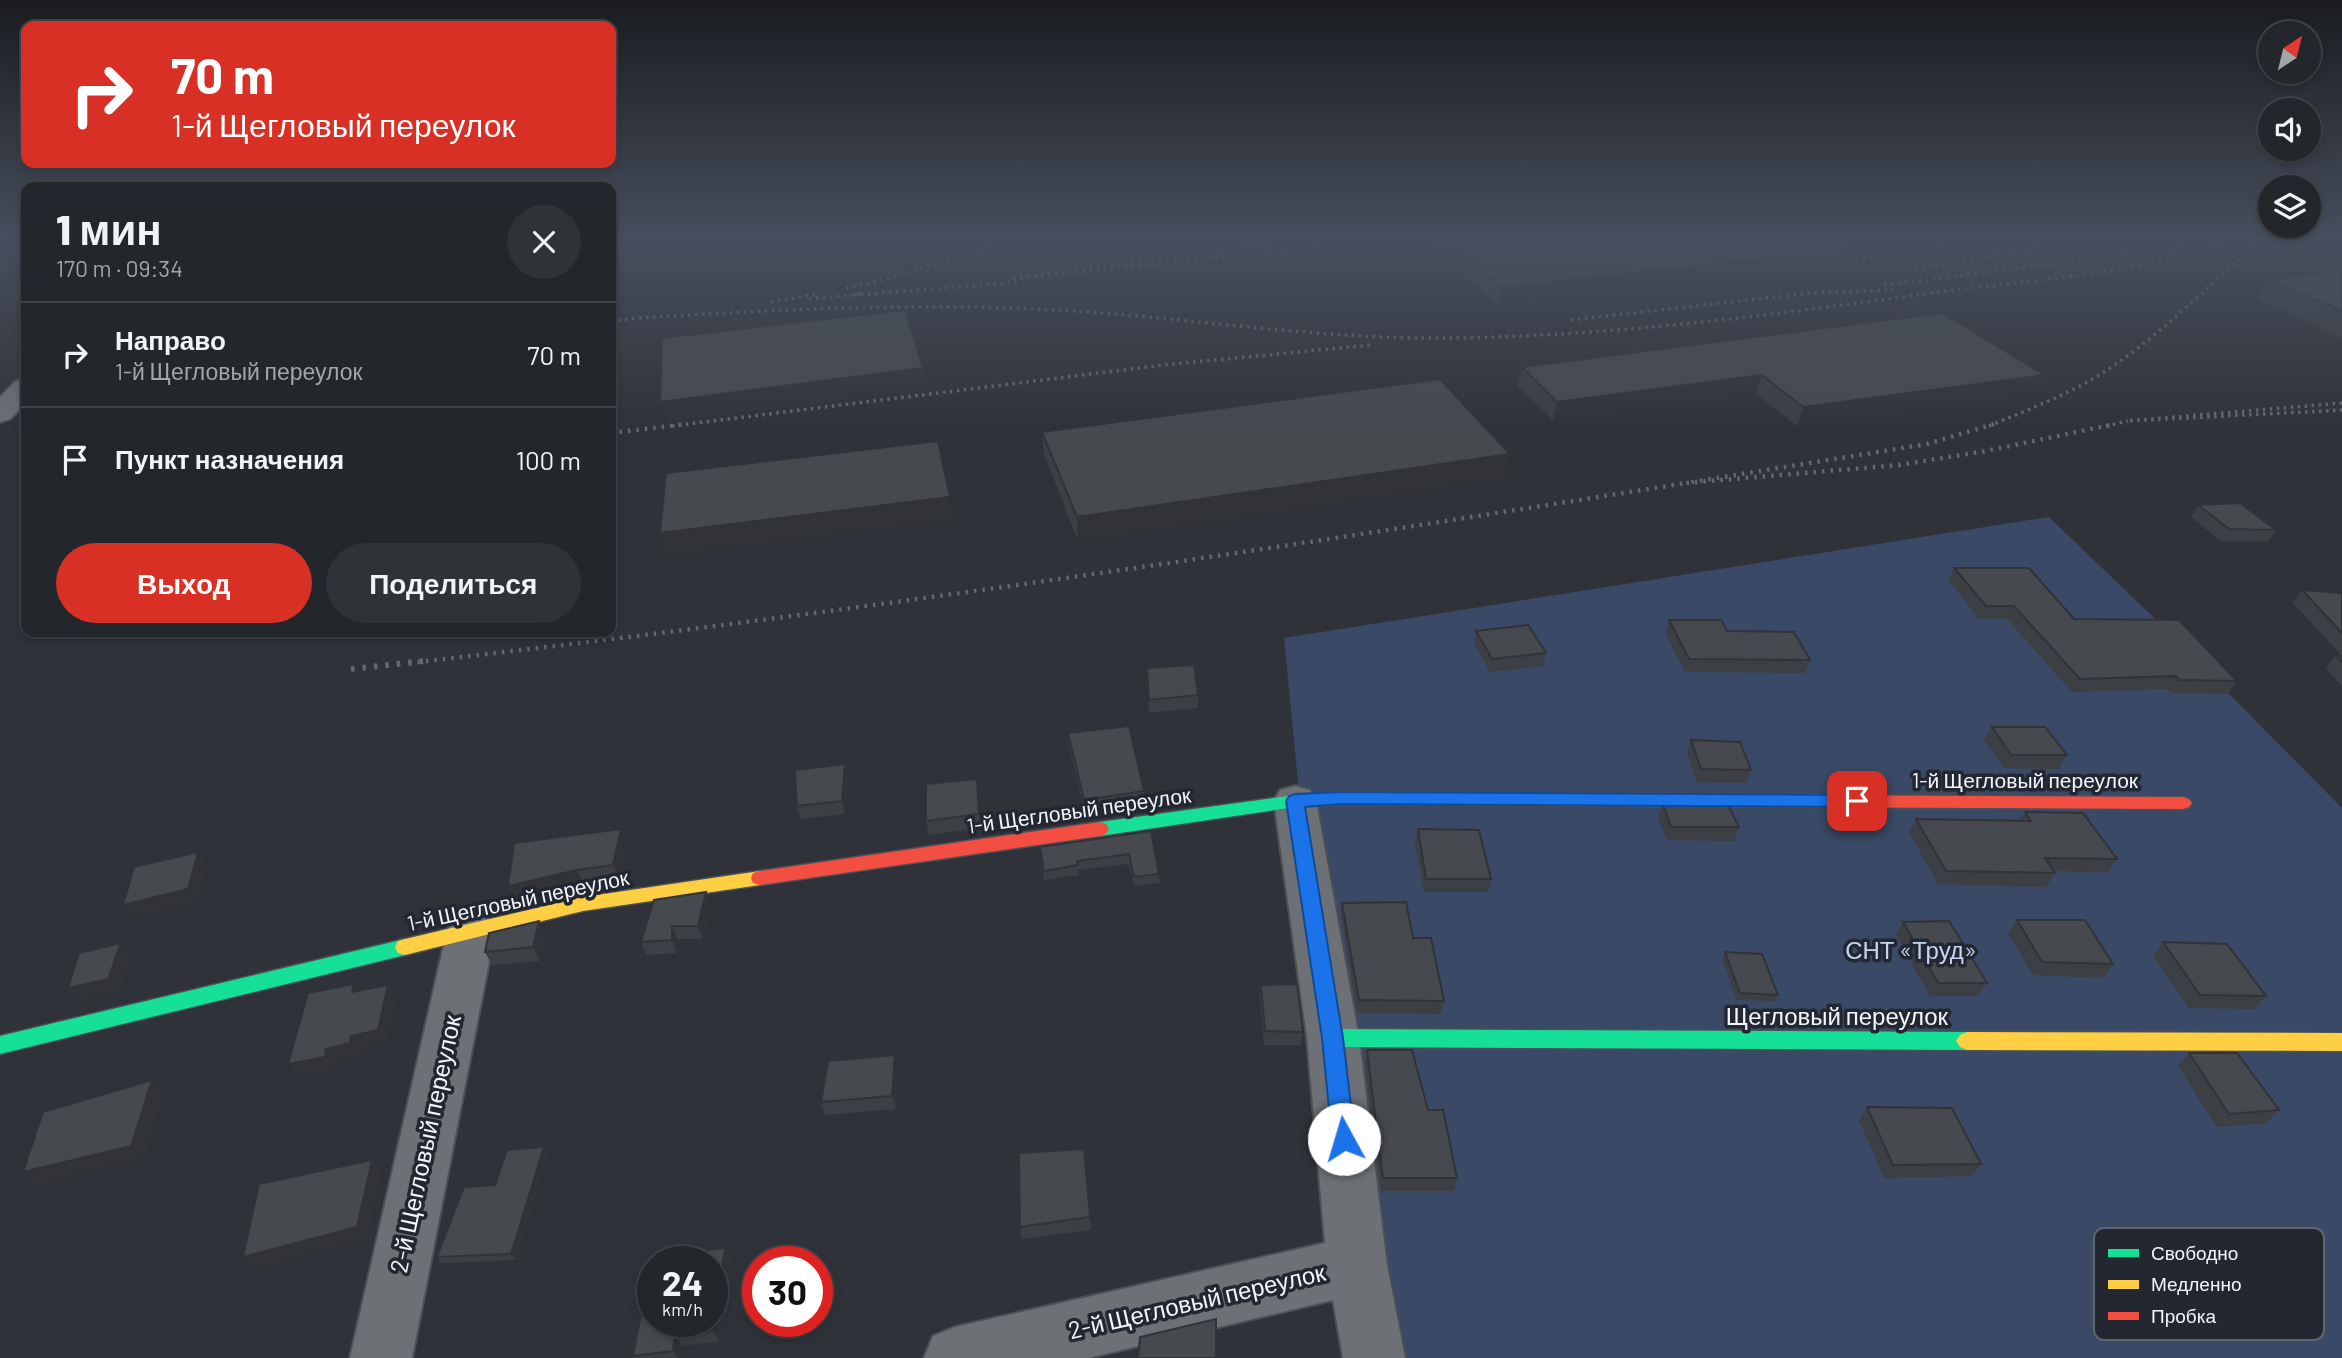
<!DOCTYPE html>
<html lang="ru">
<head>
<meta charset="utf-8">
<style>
  :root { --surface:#23262a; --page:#2f3236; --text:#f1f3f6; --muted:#a3a5a8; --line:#404347; --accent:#d93025 }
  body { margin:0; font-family:Barlow,sans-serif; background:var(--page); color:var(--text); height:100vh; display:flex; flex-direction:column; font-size:26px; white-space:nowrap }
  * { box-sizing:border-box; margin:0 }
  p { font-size:23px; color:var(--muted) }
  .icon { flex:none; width:38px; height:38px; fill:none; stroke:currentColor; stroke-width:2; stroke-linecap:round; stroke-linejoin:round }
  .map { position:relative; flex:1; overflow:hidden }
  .details { position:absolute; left:21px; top:182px; width:595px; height:455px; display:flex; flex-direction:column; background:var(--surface); border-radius:14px; box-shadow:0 4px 10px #0003,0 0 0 2px var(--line) }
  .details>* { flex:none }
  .hud { position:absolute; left:21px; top:21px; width:595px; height:147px; border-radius:14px; box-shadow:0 4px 10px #0003,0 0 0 2px var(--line); background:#d93025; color:#fff; overflow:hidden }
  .needle { width:46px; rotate:35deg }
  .fabs { position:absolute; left:2258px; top:21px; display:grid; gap:14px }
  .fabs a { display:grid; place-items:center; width:63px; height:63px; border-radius:50%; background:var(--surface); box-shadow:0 4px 10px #0003,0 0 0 2px var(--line); font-size:35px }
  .speed { position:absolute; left:637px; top:1246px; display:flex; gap:14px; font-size:35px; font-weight:700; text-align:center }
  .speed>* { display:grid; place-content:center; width:91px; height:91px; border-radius:50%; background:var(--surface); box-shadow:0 4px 10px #0003,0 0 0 2px var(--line); line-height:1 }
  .speed small { font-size:18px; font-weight:400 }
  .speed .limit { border:10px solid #d22; background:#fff; color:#111 }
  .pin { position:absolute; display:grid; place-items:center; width:60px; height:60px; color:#fff; margin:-30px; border-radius:14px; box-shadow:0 4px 10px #0006 }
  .me { position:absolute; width:77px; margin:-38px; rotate:354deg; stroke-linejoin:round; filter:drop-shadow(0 0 5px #0008) }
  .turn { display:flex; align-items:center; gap:24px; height:147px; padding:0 35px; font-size:32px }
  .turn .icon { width:91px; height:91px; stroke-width:2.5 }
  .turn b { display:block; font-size:49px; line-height:60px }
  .round { display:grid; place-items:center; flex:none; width:74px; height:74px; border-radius:37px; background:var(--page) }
  .headline { display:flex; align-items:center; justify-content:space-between; height:119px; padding:0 35px }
  h1 { font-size:42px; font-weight:800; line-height:52px }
  .action { display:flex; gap:14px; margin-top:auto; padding:14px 35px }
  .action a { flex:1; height:80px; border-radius:42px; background:var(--accent); color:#fff; font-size:28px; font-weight:800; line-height:80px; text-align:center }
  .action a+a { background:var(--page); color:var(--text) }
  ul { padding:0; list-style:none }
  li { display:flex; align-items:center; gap:21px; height:105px; padding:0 35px; border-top:2px solid var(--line) }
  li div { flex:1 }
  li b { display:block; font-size:26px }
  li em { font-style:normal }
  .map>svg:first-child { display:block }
</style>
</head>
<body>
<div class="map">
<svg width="2342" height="1358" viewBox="0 0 2342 1358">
  <rect width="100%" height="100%" fill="#2f3238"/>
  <path fill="#3a4966" d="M 2049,517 L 2150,614 L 2342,808 L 2342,1358 L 1397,1358 L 1299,792 L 1284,638 Z"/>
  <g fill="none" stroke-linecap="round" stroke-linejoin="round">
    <defs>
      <g id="street">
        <path d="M 26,379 L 26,403 L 10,419 L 0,422 L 0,397 L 16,381 Z"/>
        <path d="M 1295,786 L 1310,790 L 1316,801 L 1359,1038 L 1387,1265 L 1405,1358 L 1343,1358 L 1333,1300 L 1088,1358 L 924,1358 L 933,1336 L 955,1327 L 1325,1243 L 1307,1038 L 1274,801 L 1280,790 Z"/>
        <path d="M 471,912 L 488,918 L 495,931 L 412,1358 L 350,1358 L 447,931 L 454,918 Z"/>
      </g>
      <g id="fast">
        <path d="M 1340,792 L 1764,795 L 1770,797 L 1773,801 L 1770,805 L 1764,807 L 1340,804 L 1295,807 L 1100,836 L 1094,834 L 1091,829 L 1094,824 L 1100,822 L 1295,795 Z"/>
        <path d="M 405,939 L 412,941 L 415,947 L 412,953 L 405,955 L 0,1054 L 0,1036 Z"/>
        <path d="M 1333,1029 L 1967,1032 L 1974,1035 L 1978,1041 L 1974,1047 L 1967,1050 L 1333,1047 L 1326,1044 L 1323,1038 L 1326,1032 Z"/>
      </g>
      <g id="slow">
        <path d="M 760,871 L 767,873 L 769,878 L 767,883 L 760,885 L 583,911 L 405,955 L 398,953 L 395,947 L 398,941 L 405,939 L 583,897 Z"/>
        <path d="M 1967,1032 L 2342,1033 L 2342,1051 L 1967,1050 L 1960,1047 L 1956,1041 L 1960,1035 Z"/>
      </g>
      <g id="jam">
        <path d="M 1764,795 L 2183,797 L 2189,799 L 2192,803 L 2189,807 L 2183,809 L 1764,807 L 1758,805 L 1755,801 L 1758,797 Z"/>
        <path d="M 1100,822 L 1106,824 L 1109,829 L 1106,834 L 1100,836 L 760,885 L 753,883 L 751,878 L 753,873 L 760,871 Z"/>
      </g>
    </defs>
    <use href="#street" stroke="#4c4f54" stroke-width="4"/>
    <use href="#fast" stroke="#4c4f54" stroke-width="3"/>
    <use href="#slow" stroke="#4c4f54" stroke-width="3"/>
    <use href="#jam" stroke="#4c4f54" stroke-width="3"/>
    <use href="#street" fill="#6d7075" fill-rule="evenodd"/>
    <use href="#fast" fill="#16e098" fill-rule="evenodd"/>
    <use href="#slow" fill="#ffcf43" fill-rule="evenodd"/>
    <use href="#jam" fill="#f24e42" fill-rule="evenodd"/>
    <g stroke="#65686b" stroke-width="3.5" stroke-dasharray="2.5 4.5" stroke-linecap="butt">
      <path d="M 1293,240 L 1011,279 L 1317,247"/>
      <path d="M 1819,246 L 1881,240"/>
      <path d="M 1828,263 L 1926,250 L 1960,240"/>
      <path d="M 1908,270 L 2013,253 L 2055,240"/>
      <path d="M 1884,285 L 2189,247"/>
      <path d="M 846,288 L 879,281 L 1011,240"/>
      <path d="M 854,295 L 1021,282"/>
      <path d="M 809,299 L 861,294"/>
      <path d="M 771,302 L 819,294"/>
      <path d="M 639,318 C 784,309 929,302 1074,311 C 1197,319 1320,339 1443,338 C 1607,337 1770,315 1932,293 C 2034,279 2135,275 2233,240"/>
      <path d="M 1571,320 L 1811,293 L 1893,290"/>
      <path d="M 611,321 L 649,317"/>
      <path d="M 2342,403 L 2128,421 L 2342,410"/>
      <path d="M 672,426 L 1163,365 L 1371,345"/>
      <path d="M 1989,426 C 2032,408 2078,391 2116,364 C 2167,329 2213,282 2259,240"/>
      <path d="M 2106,426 L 2128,421"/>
    </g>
    <g stroke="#65686b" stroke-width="4.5" stroke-dasharray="2.5 6" stroke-linecap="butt">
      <path d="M 1994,424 L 1927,444 L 1686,483 L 1899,465 L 1986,451 L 2115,424"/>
      <path d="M 611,433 L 686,424"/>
      <path d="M 409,663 C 836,615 1262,551 1686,483"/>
    </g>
    <path stroke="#65686b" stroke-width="6" stroke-dasharray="3.5 8" stroke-linecap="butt" d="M 351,669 L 425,661"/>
  </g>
  <g fill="#3c3f43">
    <path d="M 1428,240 L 1829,240 L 1839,269 L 1499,307 Z"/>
    <path d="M 2342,270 L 2342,338 L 2258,299 L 2269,279 Z"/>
    <path d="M 1522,367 L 2045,375 L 2036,394 L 1797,426 L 1756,394 L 1553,420 L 1518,386 Z"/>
    <path d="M 1042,432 L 1506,477 L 1078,541 L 1044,454 Z"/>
    <path d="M 2198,505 L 2276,530 L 2268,542 L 2221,541 L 2191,517 Z"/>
    <path d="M 1954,568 L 2074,619 L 2237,681 L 2228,694 L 2171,693 L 2167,689 L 2072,692 L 2007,619 L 1979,619 L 1949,580 Z"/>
    <path d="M 2302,590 L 2342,593 L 2342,656 L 2293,603 Z"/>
    <path d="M 1669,620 L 1727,631 L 1810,660 L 1805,673 L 1685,672 L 1665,633 Z"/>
    <path d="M 1476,631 L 1546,653 L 1543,666 L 1490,672 L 1474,643 Z"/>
    <path d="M 2336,655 L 2342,656 L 2342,687 L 2326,668 Z"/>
    <path d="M 1147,668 L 1198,695 L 1198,708 L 1149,713 Z"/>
    <path d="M 1992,727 L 2067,755 L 2058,769 L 2004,768 L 1984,740 Z"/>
    <path d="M 1068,733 L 1144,791 L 1144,805 L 1085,813 L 1069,746 Z"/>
    <path d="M 1691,740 L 1751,770 L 1746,783 L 1697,782 L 1687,753 Z"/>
    <path d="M 845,764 L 847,777 L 845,814 L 801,819 L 797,806 Z"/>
    <path d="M 979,792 L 981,828 L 929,835 L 926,821 Z"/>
    <path d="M 1663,804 L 1739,827 L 1734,841 L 1667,840 L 1658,818 Z"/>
    <path d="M 2025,812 L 2117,859 L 2108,872 L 2054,871 L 2055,873 L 2046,887 L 1938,884 L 1909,832 L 1916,819 L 2020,820 Z"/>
    <path d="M 621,829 L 626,842 L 619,878 L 583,883 L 515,899 L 508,886 Z"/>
    <path d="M 1418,829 L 1491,879 L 1488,892 L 1424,892 L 1415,842 Z"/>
    <path d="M 1151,831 L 1159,874 L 1160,883 L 1134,886 L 1129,864 L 1078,870 L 1079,875 L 1044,880 L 1040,847 Z"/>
    <path d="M 1342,903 L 1413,938 L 1444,1001 L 1441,1014 L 1357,1013 L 1341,916 Z"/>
    <path d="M 710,906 L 703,939 L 677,939 L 677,953 L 646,955 L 641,942 Z"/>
    <path d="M 2017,920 L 2113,964 L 2103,978 L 2033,975 L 2008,934 Z"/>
    <path d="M 1903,922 L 1987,983 L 1978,996 L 1930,996 L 1896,935 Z"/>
    <path d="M 545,934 L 540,961 L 492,965 L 485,952 Z"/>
    <path d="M 2163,942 L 2266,996 L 2254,1009 L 2189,1008 L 2153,956 Z"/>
    <path d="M 1725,952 L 1778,995 L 1775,1001 L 1737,1000 L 1722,959 Z"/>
    <path d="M 1261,985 L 1303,1032 L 1301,1045 L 1264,1045 L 1260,998 Z"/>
    <path d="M 1367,1050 L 1428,1110 L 1457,1178 L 1454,1191 L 1381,1191 L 1365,1063 Z"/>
    <path d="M 2189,1053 L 2279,1110 L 2267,1123 L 2217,1127 L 2178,1066 Z"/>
    <path d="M 895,1055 L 898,1069 L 896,1109 L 825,1115 L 821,1102 Z"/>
    <path d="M 1867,1107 L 1981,1164 L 1971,1176 L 1884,1178 L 1859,1120 Z"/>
    <path d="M 1084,1149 L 1091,1230 L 1022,1239 L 1020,1227 Z"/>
    <path d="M 548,1153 L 516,1260 L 441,1263 L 437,1257 L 495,1185 Z"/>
    <path d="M 731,1260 L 719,1341 L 682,1346 L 680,1358 L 634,1358 L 633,1356 Z"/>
  </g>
  <g fill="#313337">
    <path d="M 1846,250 L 1839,269 L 1499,307 L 1502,287 Z"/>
    <path d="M 923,368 L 926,389 L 666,423 L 660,402 Z"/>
    <path d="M 1762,375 L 1756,394 L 1553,420 L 1557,402 Z"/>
    <path d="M 2045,375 L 2036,394 L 1797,426 L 1803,407 Z"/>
    <path d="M 1510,454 L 1506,477 L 1078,541 L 1077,517 Z"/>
    <path d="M 611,492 L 614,501 L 611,523 Z"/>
    <path d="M 950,497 L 953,520 L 667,556 L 660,533 Z"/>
    <path d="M 845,764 L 847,777 L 845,814 L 842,801 Z"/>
    <path d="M 977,779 L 979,792 L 981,828 L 979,814 Z"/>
    <path d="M 621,829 L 626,842 L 619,878 L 613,865 Z"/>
    <path d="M 198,852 L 207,865 L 198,902 L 133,918 L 123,905 Z"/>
    <path d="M 577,870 L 583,883 L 515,899 L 508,886 Z"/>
    <path d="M 706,892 L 710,906 L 703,939 L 698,926 Z"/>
    <path d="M 539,921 L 545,934 L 540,961 L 533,947 Z"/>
    <path d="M 672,926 L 677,939 L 677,953 L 672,940 Z"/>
    <path d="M 121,943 L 132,956 L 120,992 L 80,1001 L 68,988 Z"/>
    <path d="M 354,984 L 362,997 L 352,992 Z"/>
    <path d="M 388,985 L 396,998 L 387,1044 L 361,1049 L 359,1056 L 336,1062 L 334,1070 L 298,1077 L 288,1064 L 326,1049 L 351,1036 Z"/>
    <path d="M 895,1055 L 898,1069 L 896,1109 L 892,1096 Z"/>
    <path d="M 152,1080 L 164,1093 L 144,1158 L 37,1185 L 23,1172 Z"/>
    <path d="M 544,1147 L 548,1153 L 516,1260 L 511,1254 Z"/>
    <path d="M 372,1160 L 382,1173 L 367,1239 L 255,1269 L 243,1257 Z"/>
    <path d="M 725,1248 L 731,1260 L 719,1341 L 713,1330 Z"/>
    <path d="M 675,1334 L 682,1346 L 680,1358 L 677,1358 L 673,1351 Z"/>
  </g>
  <g fill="#46494e" stroke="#313337" stroke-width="2" fill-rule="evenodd">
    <path d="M 1451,240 L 1829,240 L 1846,250 L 1502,287 Z"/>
    <path d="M 2342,270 L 2342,311 L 2269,279 Z"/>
    <path d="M 905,310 L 923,368 L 660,402 L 662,338 Z"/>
    <path d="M 1942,313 L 2045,375 L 1803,407 L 1762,375 L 1557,402 L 1522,367 Z"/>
    <path d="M 1440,379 L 1510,454 L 1077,517 L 1042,432 Z"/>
    <path d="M 938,441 L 950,497 L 660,533 L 666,473 Z"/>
    <path d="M 2240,503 L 2276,530 L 2229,529 L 2198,505 Z"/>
    <path d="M 1954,568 L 2029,568 L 2074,619 L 2179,620 L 2237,681 L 2179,680 L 2176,676 L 2080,679 L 2014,606 L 1986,606 Z"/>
    <path d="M 2302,590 L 2342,593 L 2342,633 Z"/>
    <path d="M 1669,620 L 1721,620 L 1727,631 L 1794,632 L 1810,660 L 1689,659 Z"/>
    <path d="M 1528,625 L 1546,653 L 1492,659 L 1476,631 Z"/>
    <path d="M 2336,655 L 2342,656 L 2342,662 Z"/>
    <path d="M 1194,665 L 1198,695 L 1149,700 L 1147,668 Z"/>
    <path d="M 1129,726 L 1144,791 L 1084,800 L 1068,733 Z"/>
    <path d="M 1992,727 L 2045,727 L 2067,755 L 2011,755 Z"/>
    <path d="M 1691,740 L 1740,742 L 1751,770 L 1701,769 Z"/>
    <path d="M 845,764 L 842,801 L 797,806 L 795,770 Z"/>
    <path d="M 977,779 L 979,814 L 926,821 L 926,784 Z"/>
    <path d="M 1663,804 L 1728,805 L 1739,827 L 1671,827 Z"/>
    <path d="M 2025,812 L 2083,813 L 2117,859 L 2045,858 L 2055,873 L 1946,871 L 1916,819 L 2031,821 Z"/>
    <path d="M 621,829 L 613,865 L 577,870 L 508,886 L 514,843 Z"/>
    <path d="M 1418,829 L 1479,830 L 1491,879 L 1426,879 Z"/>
    <path d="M 1151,831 L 1159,874 L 1134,877 L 1129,854 L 1077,861 L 1078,865 L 1044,871 L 1040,847 Z"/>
    <path d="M 198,852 L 188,889 L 123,905 L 134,867 Z"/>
    <path d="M 706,892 L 698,926 L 672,926 L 672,940 L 641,942 L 654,900 Z"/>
    <path d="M 1406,902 L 1413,938 L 1431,938 L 1444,1001 L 1359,1000 L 1342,903 Z"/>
    <path d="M 2017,920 L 2085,920 L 2113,964 L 2042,962 Z"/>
    <path d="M 539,921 L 533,947 L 485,952 L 489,933 Z"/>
    <path d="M 1949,921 L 1987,983 L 1938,983 L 1903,922 Z"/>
    <path d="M 2163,942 L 2227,944 L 2266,996 L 2200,995 Z"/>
    <path d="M 121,943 L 108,979 L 68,988 L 79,953 Z"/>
    <path d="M 1725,952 L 1762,954 L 1778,995 L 1740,993 Z"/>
    <path d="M 354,984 L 352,992 L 388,985 L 378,1030 L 351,1036 L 350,1043 L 326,1049 L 325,1057 L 288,1064 L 308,993 Z"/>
    <path d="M 1297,984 L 1303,1032 L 1265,1031 L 1261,985 Z"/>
    <path d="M 1367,1050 L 1412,1050 L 1428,1110 L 1443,1110 L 1457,1178 L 1383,1178 Z"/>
    <path d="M 2189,1053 L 2237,1053 L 2279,1110 L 2229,1114 Z"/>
    <path d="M 895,1055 L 892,1096 L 821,1102 L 828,1061 Z"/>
    <path d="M 152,1080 L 131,1146 L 23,1172 L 43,1112 Z"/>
    <path d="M 1867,1107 L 1952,1108 L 1981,1164 L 1893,1165 Z"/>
    <path d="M 544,1147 L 511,1254 L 437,1257 L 464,1187 L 495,1185 L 507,1150 Z"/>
    <path d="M 1084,1149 L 1090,1217 L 1020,1227 L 1019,1153 Z"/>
    <path d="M 372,1160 L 357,1227 L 243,1257 L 259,1184 Z"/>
    <path d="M 725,1248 L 713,1330 L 675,1334 L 673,1351 L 633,1356 L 652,1257 ZM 653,1262 L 712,1262 L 712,1321 L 653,1321 Z"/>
    <path d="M 1216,1319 L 1216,1358 L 1138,1358 L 1140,1337 Z"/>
  </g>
  <linearGradient id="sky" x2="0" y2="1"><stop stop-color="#1a1c1f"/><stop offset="0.56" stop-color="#474f5e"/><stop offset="1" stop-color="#474f5e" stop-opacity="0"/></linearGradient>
  <rect width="2342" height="430" fill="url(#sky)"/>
  <path fill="#1a73e8" stroke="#114b97" stroke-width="2" d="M 1340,792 L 1857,795 L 1863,796 L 1866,801 L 1863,805 L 1857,807 L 1340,804 L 1305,807 L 1343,1038 L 1355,1139 L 1352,1146 L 1344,1149 L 1336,1146 L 1332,1139 L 1322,1038 L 1286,801 L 1289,796 L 1295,794 Z"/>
  <g text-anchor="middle" stroke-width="7" stroke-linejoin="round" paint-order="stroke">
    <g font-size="21" fill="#f1f5fc" stroke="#222732">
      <text x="2025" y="788">1-й Щегловый переулок</text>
      <text transform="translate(1079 811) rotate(-8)" y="7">1-й Щегловый переулок</text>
      <text transform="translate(518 901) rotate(-12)" y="7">1-й Щегловый переулок</text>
    </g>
    <g font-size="24" fill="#c5d5f2" stroke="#222732">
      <text x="1911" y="959">СНТ «Труд»</text>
    </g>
    <g font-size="24" fill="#f1f5fc" stroke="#222732">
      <text x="1837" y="1025">Щегловый переулок</text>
      <text transform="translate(426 1144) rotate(-78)" y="8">2-й Щегловый переулок</text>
      <text transform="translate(1197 1302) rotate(-13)" y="8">2-й Щегловый переулок</text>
    </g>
  </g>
  <rect x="2094" y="1228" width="230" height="112" rx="10" fill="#222732" stroke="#60656f" stroke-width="2"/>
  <rect x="2108" y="1249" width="31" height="8" fill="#16e098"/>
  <rect x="2108" y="1280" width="31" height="9" fill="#ffcf43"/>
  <rect x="2108" y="1312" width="31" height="8" fill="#f24e42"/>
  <g font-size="19" fill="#f1f5fc">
    <text x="2151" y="1260">Свободно</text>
    <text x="2151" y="1291">Медленно</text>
    <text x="2151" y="1323">Пробка</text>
  </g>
</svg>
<div class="fabs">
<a><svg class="needle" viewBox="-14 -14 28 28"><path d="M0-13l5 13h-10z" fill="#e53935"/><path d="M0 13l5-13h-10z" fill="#a3a5a8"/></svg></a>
<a><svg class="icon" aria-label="sound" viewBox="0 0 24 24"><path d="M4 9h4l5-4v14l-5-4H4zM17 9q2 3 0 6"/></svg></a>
<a><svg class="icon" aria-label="layers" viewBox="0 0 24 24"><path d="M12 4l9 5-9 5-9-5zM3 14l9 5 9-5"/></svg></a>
</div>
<div class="speed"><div>24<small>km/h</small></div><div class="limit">30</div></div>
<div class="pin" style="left:1857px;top:801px;background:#d93025"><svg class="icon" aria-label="arrive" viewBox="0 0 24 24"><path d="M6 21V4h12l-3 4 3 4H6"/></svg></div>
<svg class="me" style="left:1344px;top:1139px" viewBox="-20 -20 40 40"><circle r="19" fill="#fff"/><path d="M0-13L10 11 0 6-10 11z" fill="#1a73e8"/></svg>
<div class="hud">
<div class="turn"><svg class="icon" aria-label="right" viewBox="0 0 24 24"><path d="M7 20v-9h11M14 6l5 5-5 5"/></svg><div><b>70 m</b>1-й Щегловый переулок</div></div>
</div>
<section class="details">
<div class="headline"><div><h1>1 мин</h1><p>170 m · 09:34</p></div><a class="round"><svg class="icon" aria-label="close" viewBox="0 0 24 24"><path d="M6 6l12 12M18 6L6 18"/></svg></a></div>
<ul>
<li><svg class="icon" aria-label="right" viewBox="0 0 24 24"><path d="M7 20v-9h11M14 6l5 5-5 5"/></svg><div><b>Направо</b><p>1-й Щегловый переулок</p></div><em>70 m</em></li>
<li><svg class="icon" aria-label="arrive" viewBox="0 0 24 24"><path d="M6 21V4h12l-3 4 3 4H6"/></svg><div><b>Пункт назначения</b></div><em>100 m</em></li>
</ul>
<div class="action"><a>Выход</a><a>Поделиться</a></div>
</section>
</div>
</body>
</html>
